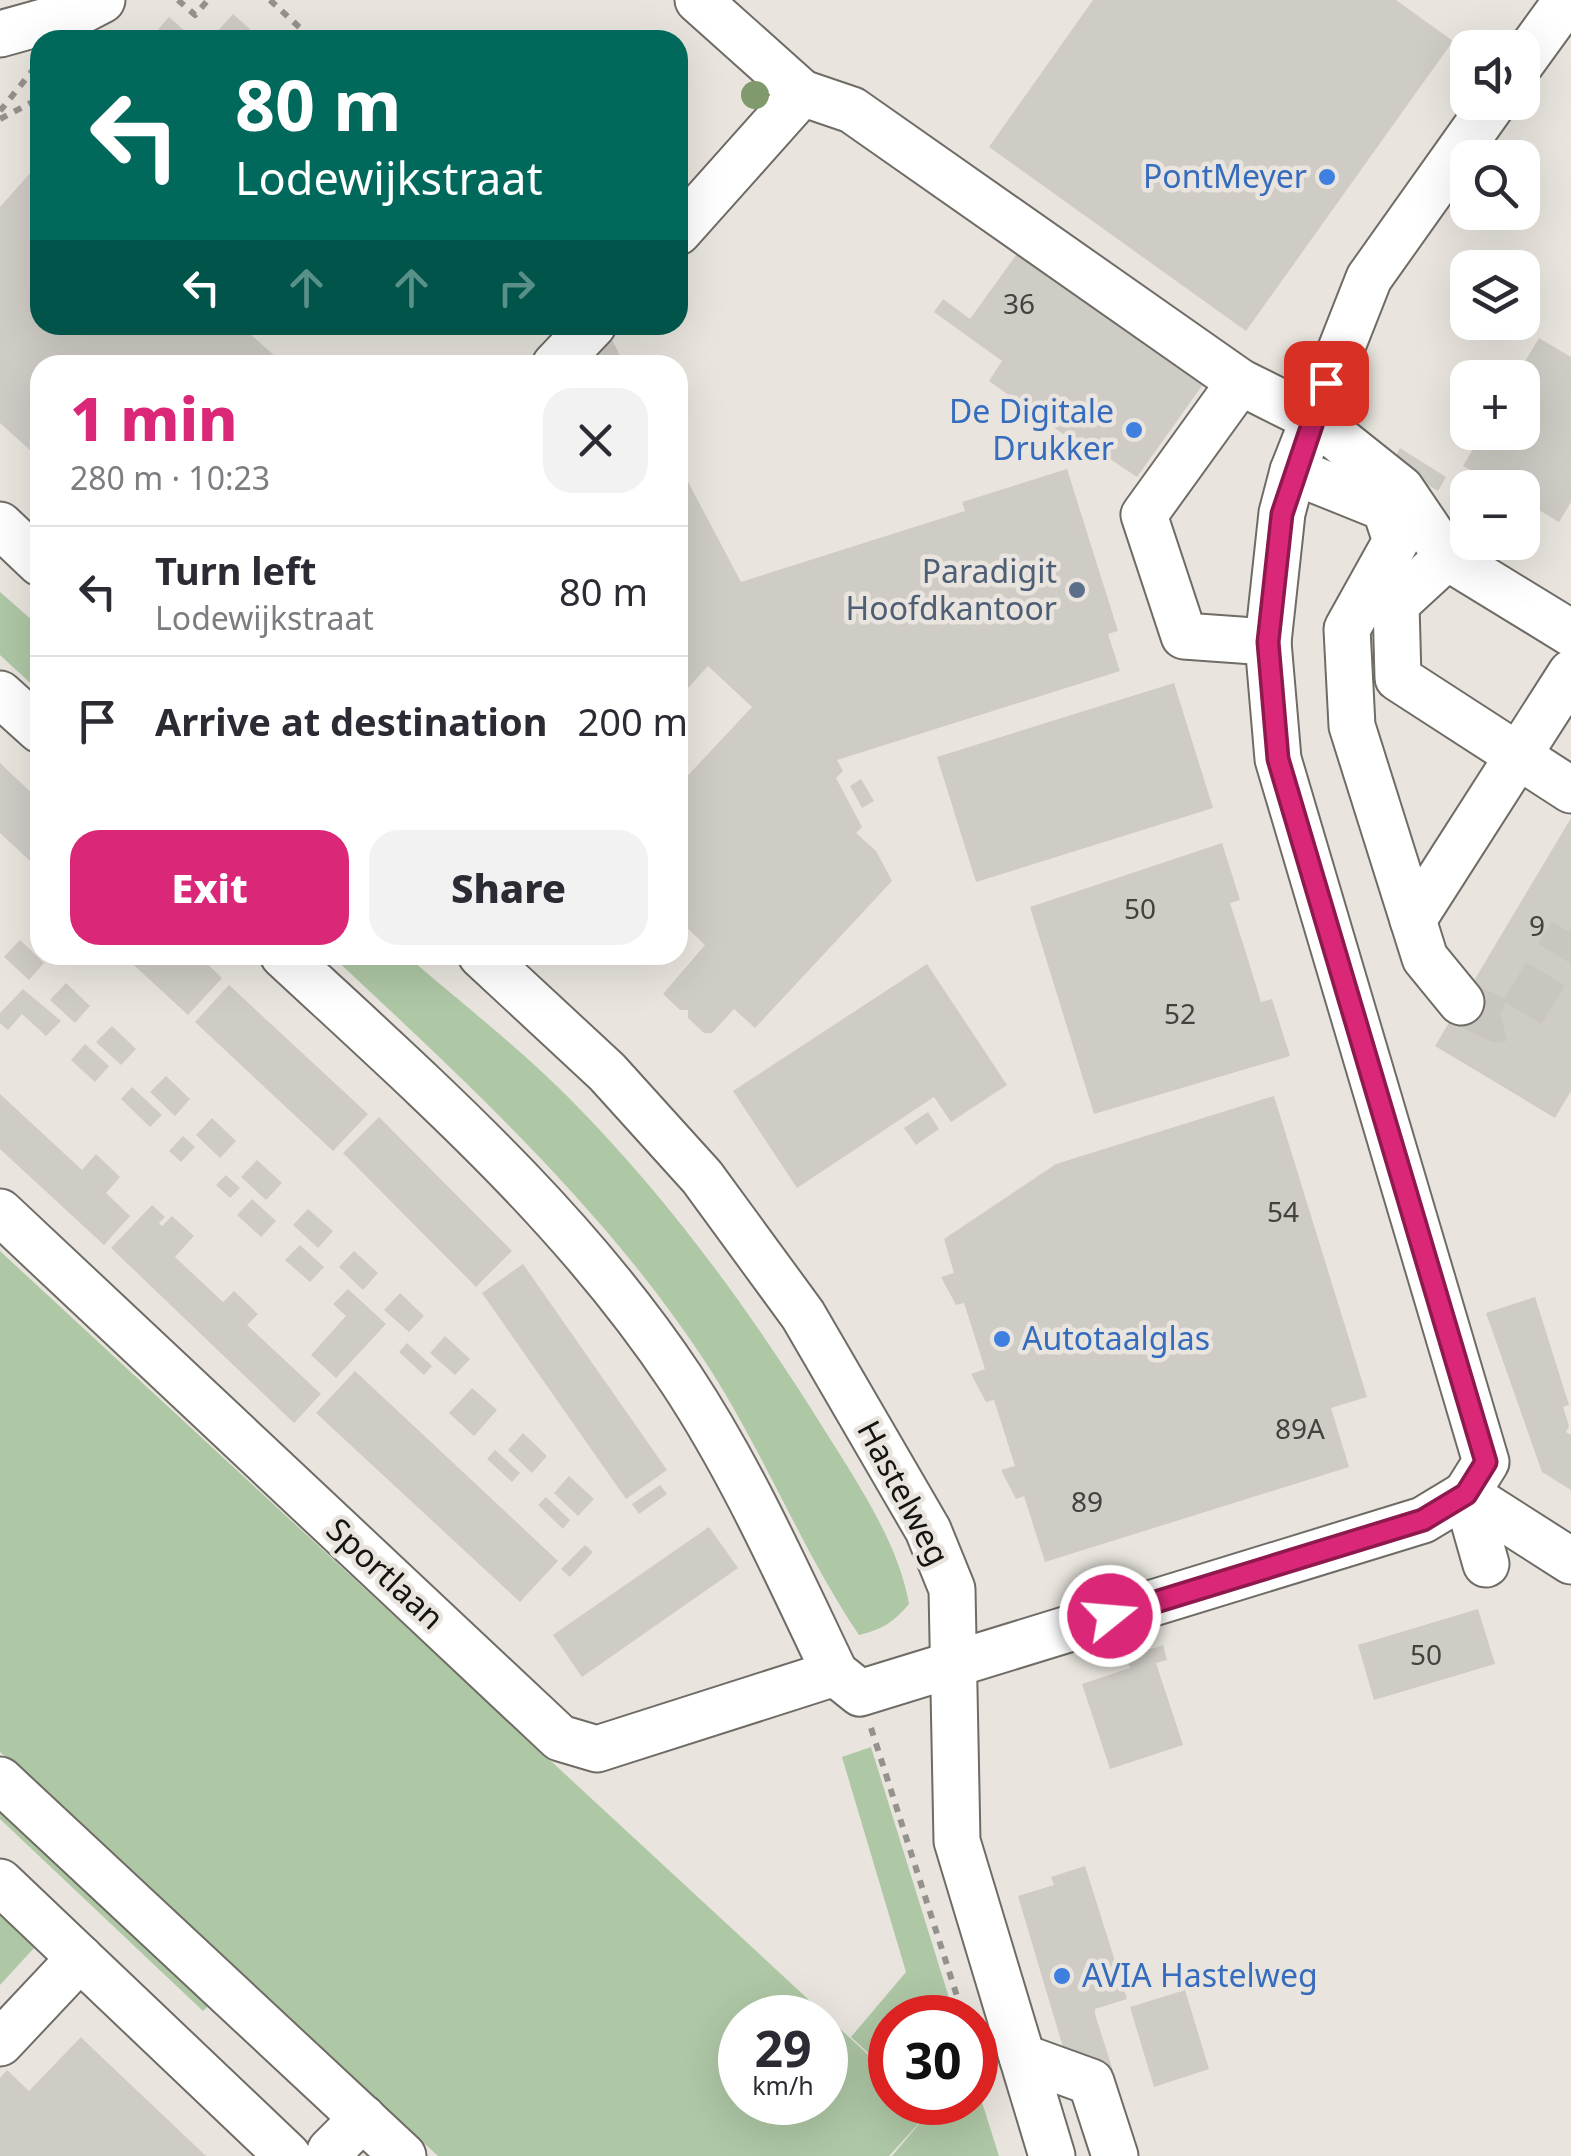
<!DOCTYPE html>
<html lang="en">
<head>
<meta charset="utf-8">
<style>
  :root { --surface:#fff; --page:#f2f2f3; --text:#2b2b33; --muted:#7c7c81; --line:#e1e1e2; --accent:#db2777 }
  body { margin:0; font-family:"Noto Sans",sans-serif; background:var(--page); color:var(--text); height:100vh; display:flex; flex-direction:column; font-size:38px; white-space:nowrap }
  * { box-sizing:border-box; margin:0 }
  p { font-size:32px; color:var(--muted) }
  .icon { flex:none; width:55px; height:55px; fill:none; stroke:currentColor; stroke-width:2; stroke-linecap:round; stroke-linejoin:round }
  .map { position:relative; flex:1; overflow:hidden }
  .details { position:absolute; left:30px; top:355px; width:658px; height:610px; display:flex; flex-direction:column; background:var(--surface); border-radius:30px; box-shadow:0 10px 40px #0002 }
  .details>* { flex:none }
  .top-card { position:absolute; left:30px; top:30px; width:658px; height:305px; border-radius:30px; box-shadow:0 10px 40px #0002; background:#00695c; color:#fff; overflow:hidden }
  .fabs { position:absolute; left:1450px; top:30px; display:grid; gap:20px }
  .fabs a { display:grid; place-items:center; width:90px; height:90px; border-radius:20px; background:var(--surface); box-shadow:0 10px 40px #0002; font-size:50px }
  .speed { position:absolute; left:718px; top:1995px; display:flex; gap:20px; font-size:50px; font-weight:700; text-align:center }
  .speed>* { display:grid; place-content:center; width:130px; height:130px; border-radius:50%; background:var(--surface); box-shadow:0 10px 40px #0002; line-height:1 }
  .speed small { font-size:25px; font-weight:400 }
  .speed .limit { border:15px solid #d22; background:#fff; color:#111 }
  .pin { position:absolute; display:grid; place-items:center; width:85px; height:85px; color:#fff; margin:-42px; border-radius:20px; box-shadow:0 5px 15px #0006 }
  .me { position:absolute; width:110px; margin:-55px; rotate:73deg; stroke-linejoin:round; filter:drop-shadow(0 0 8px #0008) }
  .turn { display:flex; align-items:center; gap:35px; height:210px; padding:0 40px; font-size:45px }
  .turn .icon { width:130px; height:130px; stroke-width:2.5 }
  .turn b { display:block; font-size:70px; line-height:85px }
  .lanes { display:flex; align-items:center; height:95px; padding:0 40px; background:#0003; justify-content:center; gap:50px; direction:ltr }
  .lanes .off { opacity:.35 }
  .round { display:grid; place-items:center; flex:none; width:105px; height:105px; border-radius:30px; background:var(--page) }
  .summary { display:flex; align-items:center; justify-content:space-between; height:170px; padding:0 40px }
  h1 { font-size:60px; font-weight:800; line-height:75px; color:var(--accent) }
  .primary-button { display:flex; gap:20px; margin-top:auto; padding:20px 40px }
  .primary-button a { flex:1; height:115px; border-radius:30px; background:var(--accent); color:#fff; font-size:40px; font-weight:800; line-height:115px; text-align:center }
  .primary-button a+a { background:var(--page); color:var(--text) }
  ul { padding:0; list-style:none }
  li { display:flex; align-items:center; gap:30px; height:130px; padding:0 40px; border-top:2px solid var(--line) }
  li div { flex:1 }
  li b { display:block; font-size:38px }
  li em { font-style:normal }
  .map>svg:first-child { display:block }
</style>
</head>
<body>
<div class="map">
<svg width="1571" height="2156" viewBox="0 0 1571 2156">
  <rect width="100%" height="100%" fill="#e9e5de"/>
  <g fill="#aec7a5" fill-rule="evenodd">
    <path d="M 0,592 L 40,627 L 40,692 L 0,655 Z"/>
    <path d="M 331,955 L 406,955 C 460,1002 517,1046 567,1096 C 668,1197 752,1313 827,1434 C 859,1485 899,1545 909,1604 C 894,1622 881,1630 859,1635 C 801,1549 763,1450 706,1363 C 604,1207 465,1081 331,955 Z"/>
    <path d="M 0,1251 L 890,2075 L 890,2102 L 975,2102 L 975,2080 L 999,2156 L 892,2156 L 930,2111 L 889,2156 L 438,2156 L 0,1752 ZM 740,2018 L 825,2018 L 825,2102 L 740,2102 Z"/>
    <path d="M 871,1747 L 955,2017 L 890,2018 L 890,2073 L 851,2037 L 906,1972 L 842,1757 Z"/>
    <path d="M 0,1796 L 215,1999 L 203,2011 L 0,1819 Z"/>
    <path d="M 0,1893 L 46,1935 L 0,1985 Z"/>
  </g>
  <g fill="#cfcbc5">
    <path d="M 1093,0 L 1396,0 L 1453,41 L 1246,331 L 989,147 Z"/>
    <path d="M 233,14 L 262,40 L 210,40 Z"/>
    <path d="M 169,17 L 195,40 L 149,40 Z"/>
    <path d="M 40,162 L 40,325 L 257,325 L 249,333 L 285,365 L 40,365 L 40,459 L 0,423 L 0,207 Z"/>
    <path d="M 1019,251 L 1204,383 L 1137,477 L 1098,451 L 1094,456 L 989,381 L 1002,361 L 934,312 L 943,299 L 970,319 Z"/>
    <path d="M 1539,338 L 1571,357 L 1571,502 L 1559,522 L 1522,500 L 1522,488 L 1501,488 L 1463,466 L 1483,432 L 1522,432 L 1522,378 L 1515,378 Z"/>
    <path d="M 612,340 L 625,365 L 588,365 Z"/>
    <path d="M 1400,448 L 1446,477 L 1438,491 L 1392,463 Z"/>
    <path d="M 678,463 L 741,582 L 965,511 L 962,502 L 1067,469 L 1118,631 L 1108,634 L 1120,671 L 837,760 L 843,771 L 836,778 L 862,827 L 856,833 L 876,851 L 892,881 L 755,1028 L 734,1009 L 712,1033 L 704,1033 L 688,1018 L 688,1010 L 680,1010 L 663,994 L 705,945 L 678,919 L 678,786 L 752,707 L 708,666 L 678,699 Z"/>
    <path d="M 1174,683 L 1213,808 L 976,882 L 937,757 Z"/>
    <path d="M 0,763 L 40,801 L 40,870 L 0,833 Z"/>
    <path d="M 861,779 L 874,801 L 862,808 L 850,786 Z"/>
    <path d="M 1571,818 L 1571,1091 L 1555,1118 L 1435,1046 Z"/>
    <path d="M 1222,843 L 1240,900 L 1230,903 L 1246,953 L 1261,1002 L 1272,999 L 1290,1056 L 1094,1114 L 1030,907 Z"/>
    <path d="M 20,940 L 44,963 L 29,980 L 4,957 Z"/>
    <path d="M 123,955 L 198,955 L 222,978 L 188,1015 Z"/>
    <path d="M 927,964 L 1007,1085 L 951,1122 L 934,1097 L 797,1188 L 733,1091 Z"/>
    <path d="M 66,983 L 90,1006 L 75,1023 L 50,1000 Z"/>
    <path d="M 229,985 L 368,1114 L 333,1151 L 195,1022 Z"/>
    <path d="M 23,989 L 61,1021 L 46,1036 L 22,1014 L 8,1030 L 0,1023 L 0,1013 Z"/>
    <path d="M 112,1026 L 136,1049 L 121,1065 L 96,1042 Z"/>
    <path d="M 85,1044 L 109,1066 L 95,1082 L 71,1060 Z"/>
    <path d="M 166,1076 L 190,1099 L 175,1116 L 150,1092 Z"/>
    <path d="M 132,1087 L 162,1115 L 150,1127 L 121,1099 Z"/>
    <path d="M 0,1094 L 82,1170 L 96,1154 L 120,1177 L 106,1193 L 130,1216 L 104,1245 L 0,1149 Z"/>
    <path d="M 1274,1096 L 1367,1397 L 1331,1408 L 1349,1467 L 1045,1562 L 1024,1496 L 1016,1499 L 1001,1470 L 1015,1466 L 994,1400 L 986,1402 L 971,1374 L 985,1369 L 964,1303 L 956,1305 L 941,1277 L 954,1273 L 944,1239 L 1056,1164 Z"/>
    <path d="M 928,1112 L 939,1129 L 916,1145 L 904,1128 Z"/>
    <path d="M 379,1117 L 512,1251 L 476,1287 L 343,1153 Z"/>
    <path d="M 212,1118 L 236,1141 L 220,1158 L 196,1135 Z"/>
    <path d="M 183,1136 L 195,1147 L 181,1162 L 169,1151 Z"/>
    <path d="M 257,1160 L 282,1183 L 266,1200 L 241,1177 Z"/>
    <path d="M 226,1175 L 240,1188 L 230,1198 L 216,1185 Z"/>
    <path d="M 252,1199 L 276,1221 L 261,1237 L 237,1215 Z"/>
    <path d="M 152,1205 L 165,1217 L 159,1223 L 162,1226 L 172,1216 L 194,1236 L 175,1257 L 223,1302 L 234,1291 L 258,1314 L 247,1325 L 321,1394 L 294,1423 L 111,1248 Z"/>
    <path d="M 308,1209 L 333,1231 L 318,1248 L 293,1225 Z"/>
    <path d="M 300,1245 L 324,1267 L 310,1282 L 285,1260 Z"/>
    <path d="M 354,1251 L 378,1273 L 363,1290 L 339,1267 Z"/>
    <path d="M 523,1264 L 667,1470 L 626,1499 L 482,1293 Z"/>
    <path d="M 348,1289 L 386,1324 L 336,1378 L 311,1355 L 346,1316 L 333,1304 Z"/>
    <path d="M 400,1293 L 424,1316 L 409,1332 L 384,1310 Z"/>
    <path d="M 1535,1297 L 1569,1405 L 1563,1407 L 1569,1426 L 1566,1432 L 1571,1435 L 1571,1490 L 1542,1472 L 1486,1313 Z"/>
    <path d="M 445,1336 L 470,1359 L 455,1375 L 430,1353 Z"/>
    <path d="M 407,1343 L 432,1366 L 424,1375 L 399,1352 Z"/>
    <path d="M 355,1371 L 558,1561 L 520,1602 L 316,1413 Z"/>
    <path d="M 472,1388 L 497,1410 L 474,1436 L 449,1413 Z"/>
    <path d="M 523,1433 L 547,1456 L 532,1473 L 508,1450 Z"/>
    <path d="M 495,1450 L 520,1473 L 512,1482 L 487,1459 Z"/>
    <path d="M 569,1476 L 594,1499 L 578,1516 L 554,1493 Z"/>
    <path d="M 660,1485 L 667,1494 L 639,1514 L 632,1504 Z"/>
    <path d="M 546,1497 L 570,1520 L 563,1529 L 538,1505 Z"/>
    <path d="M 709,1527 L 738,1568 L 582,1677 L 553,1635 Z"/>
    <path d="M 585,1545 L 593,1552 L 570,1577 L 561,1569 Z"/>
    <path d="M 1478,1609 L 1495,1664 L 1374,1700 L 1358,1645 Z"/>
    <path d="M 1163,1645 L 1167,1660 L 1156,1663 L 1183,1745 L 1110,1769 L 1082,1684 L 1130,1668 L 1126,1657 Z"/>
    <path d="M 1085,1866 L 1127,1999 L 1095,2009 L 1095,2014 L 1132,2131 L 1092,2145 L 1018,1896 L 1054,1885 L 1051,1877 Z"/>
    <path d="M 1185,1990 L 1209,2069 L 1154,2087 L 1130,2007 Z"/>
    <path d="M 81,2037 L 91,2047 L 206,2156 L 0,2156 L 0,2078 L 7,2070 L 29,2091 Z"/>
  </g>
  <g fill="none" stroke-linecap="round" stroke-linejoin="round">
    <path stroke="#c9c6bf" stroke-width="45" stroke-dasharray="45 22" stroke-linecap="butt" d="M 1461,1002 L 1497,1020 L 1521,1014 L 1571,933"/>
    <defs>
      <g id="minor">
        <path d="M 698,0 L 802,93"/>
        <path d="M 0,34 L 79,12 L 102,0"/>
        <path d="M 1522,62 L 1567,0"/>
        <path d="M 678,232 L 802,93 L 852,110 L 1240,382 L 1312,418 L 1401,489 L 1447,557 L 1571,633"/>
        <path d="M 555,365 L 593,325"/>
        <path d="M 1240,382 L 1144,515 L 1184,636 L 1268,642"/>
        <path d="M 1293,471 L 1385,508 L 1396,541 L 1347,629 L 1352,726 L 1425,958 L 1461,1002"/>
        <path d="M 0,525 L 40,563"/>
        <path d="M 1447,557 L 1396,604 L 1398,678 L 1571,790"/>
        <path d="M 0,694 L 40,730"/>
        <path d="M 1413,920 L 1571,673"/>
        <path d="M 283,955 C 426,1088 572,1215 681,1379 C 742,1471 787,1573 835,1673 L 860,1693 L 1423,1520 L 1466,1494 L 1571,1561"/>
        <path d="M 481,955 L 607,1072 L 702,1177 L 803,1315 L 928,1530 L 952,1589 L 957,1841 L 1052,2156"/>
        <path d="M 0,1212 L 560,1738 L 597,1749 L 835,1673"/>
        <path d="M 1486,1564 L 1466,1494 L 1486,1462 L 1278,759 L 1268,642 L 1282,513 L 1293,471 L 1369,278 L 1494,102"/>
        <path d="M 0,1780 L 403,2156"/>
        <path d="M 0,1882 L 288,2156"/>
        <path d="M 0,2043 L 80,1958"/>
        <path d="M 1022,2057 L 1091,2082 L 1115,2156"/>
        <path d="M 335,2156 L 330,2151 L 363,2118"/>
      </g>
    </defs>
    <use href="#minor" stroke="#6f6b65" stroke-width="49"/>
    <g stroke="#95928d" stroke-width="6" stroke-dasharray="8 8" stroke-linecap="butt">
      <path d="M 178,0 L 195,15 L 208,0"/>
      <path d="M 270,0 L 313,40"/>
      <path d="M 0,111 L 36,66"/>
      <path d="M 0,119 L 40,98"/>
      <path d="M 871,1728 L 964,2018"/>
    </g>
    <use href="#minor" stroke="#fff" stroke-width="45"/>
  </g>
  <circle fill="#80996d" cx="755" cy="95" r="14"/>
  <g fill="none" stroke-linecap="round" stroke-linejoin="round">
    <defs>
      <path id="route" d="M 1110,1616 L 1423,1520 L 1466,1494 L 1486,1462 L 1278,759 L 1268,642 L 1282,514 L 1326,383"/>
    </defs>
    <use href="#route" stroke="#8e194d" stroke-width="25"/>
    <use href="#route" stroke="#db2777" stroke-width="18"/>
  </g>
  <g fill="#3f7fe0" stroke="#e9e5de" stroke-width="4">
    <circle cx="1327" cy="177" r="10"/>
    <circle cx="1134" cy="430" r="10"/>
    <circle cx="1002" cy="1339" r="10"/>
    <circle cx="1062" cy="1976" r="10"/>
  </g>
  <circle fill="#5c6f8a" stroke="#e9e5de" stroke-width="4" cx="1077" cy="590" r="10"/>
  <g text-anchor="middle" stroke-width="9" stroke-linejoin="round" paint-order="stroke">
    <g font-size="28" fill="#44423e">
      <text x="1019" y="314">36</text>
      <text x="1140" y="919">50</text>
      <text x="1537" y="936">9</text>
      <text x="1180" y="1024">52</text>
      <text x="1283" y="1222">54</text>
      <text x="1300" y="1439">89A</text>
      <text x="1087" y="1512">89</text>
      <text x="1426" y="1665">50</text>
    </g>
    <g font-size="32" fill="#366cbe" stroke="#e9e5de" text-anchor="end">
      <text x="1307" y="188">PontMeyer</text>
      <text x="1114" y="423">De Digitale<tspan x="1114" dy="37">Drukker</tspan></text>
      <text x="1022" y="1350" text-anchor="start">Autotaalglas</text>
      <text x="1082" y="1987" text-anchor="start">AVIA Hastelweg</text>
    </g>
    <g font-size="32" fill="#4e5e75" stroke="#e9e5de" text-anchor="end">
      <text x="1057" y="583">Paradigit<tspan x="1057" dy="37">Hoofdkantoor</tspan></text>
    </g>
    <g font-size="32" fill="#151411" stroke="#e9e5de">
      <text transform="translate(903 1493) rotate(62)" y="11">Hastelweg</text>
      <text transform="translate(385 1574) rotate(43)" y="11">Sportlaan</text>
    </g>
  </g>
</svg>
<div class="fabs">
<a><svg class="icon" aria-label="sound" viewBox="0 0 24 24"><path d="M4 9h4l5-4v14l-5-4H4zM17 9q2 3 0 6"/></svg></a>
<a><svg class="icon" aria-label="search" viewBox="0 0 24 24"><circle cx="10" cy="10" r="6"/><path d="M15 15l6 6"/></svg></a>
<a><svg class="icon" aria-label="layers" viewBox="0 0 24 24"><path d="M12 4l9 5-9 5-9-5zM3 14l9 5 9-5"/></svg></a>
<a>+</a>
<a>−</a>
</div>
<div class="speed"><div>29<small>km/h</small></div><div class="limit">30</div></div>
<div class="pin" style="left:1326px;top:383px;background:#d93025"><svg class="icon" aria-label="arrive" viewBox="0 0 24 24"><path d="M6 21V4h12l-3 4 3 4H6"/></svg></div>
<svg class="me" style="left:1110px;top:1616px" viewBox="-20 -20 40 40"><circle r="17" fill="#db2777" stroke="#fff" stroke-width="3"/><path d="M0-11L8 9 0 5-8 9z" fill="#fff"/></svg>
<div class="top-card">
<div class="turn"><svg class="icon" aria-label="left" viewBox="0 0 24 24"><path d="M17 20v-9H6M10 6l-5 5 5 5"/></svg><div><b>80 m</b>Lodewijkstraat</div></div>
<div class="lanes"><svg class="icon" aria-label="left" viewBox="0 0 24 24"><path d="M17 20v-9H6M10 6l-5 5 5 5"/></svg><svg class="icon off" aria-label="ahead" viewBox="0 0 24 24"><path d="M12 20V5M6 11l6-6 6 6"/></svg><svg class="icon off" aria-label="ahead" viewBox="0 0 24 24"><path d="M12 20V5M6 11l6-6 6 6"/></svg><svg class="icon off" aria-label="right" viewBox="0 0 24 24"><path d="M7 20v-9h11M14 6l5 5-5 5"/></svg></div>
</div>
<section class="details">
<div class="summary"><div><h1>1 min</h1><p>280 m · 10:23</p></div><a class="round"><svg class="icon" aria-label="close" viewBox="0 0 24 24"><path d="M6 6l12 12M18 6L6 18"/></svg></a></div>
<ul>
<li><svg class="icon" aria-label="left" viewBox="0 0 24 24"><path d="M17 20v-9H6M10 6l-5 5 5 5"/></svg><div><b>Turn left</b><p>Lodewijkstraat</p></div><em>80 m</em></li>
<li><svg class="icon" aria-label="arrive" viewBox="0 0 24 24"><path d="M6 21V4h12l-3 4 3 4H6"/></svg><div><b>Arrive at destination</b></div><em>200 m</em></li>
</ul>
<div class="primary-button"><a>Exit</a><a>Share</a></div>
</section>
</div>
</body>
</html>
